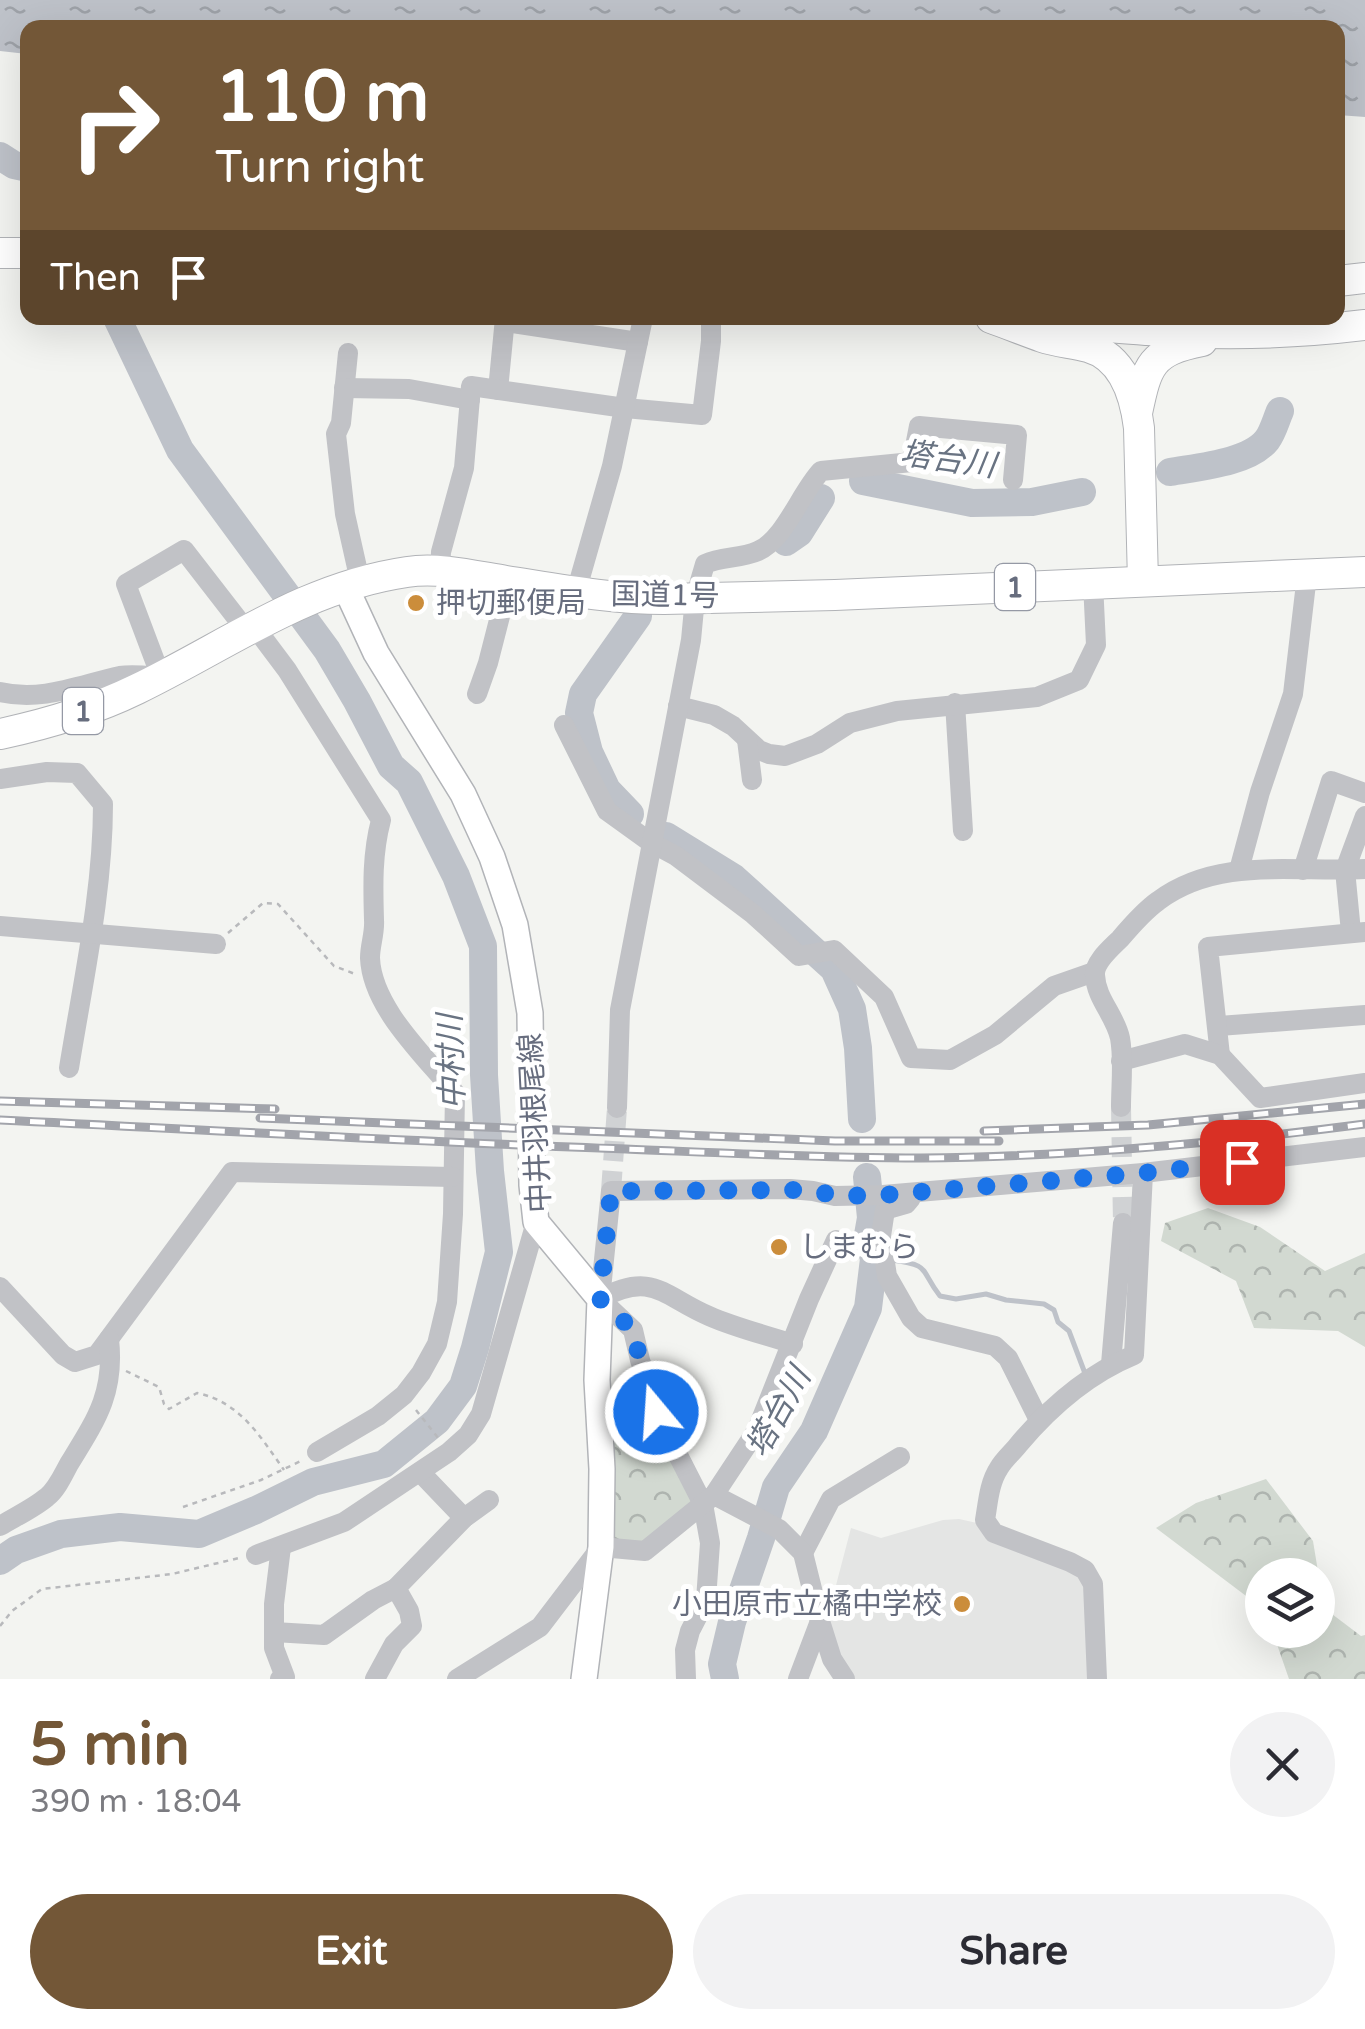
<!DOCTYPE html>
<html lang="en">
<head>
<meta charset="utf-8">
<style>
  :root { --surface:#fff; --page:#f2f2f3; --text:#2b2b33; --muted:#7c7c81; --accent:#735737 }
  body { margin:0; font-family:"Varela Round","Noto Sans JP",sans-serif; background:var(--page); color:var(--text); height:100vh; display:flex; flex-direction:column; font-size:38px; white-space:nowrap }
  * { box-sizing:border-box; margin:0 }
  p { font-size:32px; color:var(--muted) }
  .icon { flex:none; width:55px; height:55px; fill:none; stroke:currentColor; stroke-width:2; stroke-linecap:round; stroke-linejoin:round }
  .map { position:relative; height:1679px; overflow:hidden }
  .side { display:flex; flex-direction:column; background:var(--surface); flex:1 }
  .side>* { flex:none }
  .banner { position:absolute; left:20px; top:20px; width:1325px; height:305px; border-radius:20px; box-shadow:0 10px 40px #0002; background:#735737; color:#fff; overflow:hidden }
  .buttons { position:absolute; left:1245px; top:1558px; display:grid; gap:20px }
  .buttons a { display:grid; place-items:center; width:90px; height:90px; border-radius:50%; background:var(--surface); box-shadow:0 10px 40px #0002; font-size:50px }
  .pin { position:absolute; display:grid; place-items:center; width:85px; height:85px; color:#fff; margin:-42px; border-radius:20px; box-shadow:0 5px 15px #0006 }
  .me { position:absolute; width:110px; margin:-55px; rotate:342deg; stroke-linejoin:round; filter:drop-shadow(0 0 8px #0008) }
  .turn { display:flex; align-items:center; gap:35px; height:210px; padding:0 30px; font-size:45px }
  .turn .icon { width:130px; height:130px; stroke-width:2.5 }
  .turn b { display:block; font-size:70px; line-height:85px }
  .then { display:flex; align-items:center; height:95px; padding:0 30px; background:#0003; gap:20px; font-size:38px }
  .round { display:grid; place-items:center; flex:none; width:105px; height:105px; border-radius:52px; background:var(--page) }
  .headline { display:flex; align-items:center; justify-content:space-between; height:170px; padding:0 30px }
  h1 { font-size:60px; font-weight:800; line-height:75px; color:var(--accent) }
  .action { display:flex; gap:20px; margin-top:auto; padding:20px 30px }
  .action a { flex:1; height:115px; border-radius:60px; background:var(--accent); color:#fff; font-size:40px; font-weight:800; line-height:115px; text-align:center }
  .action a+a { background:var(--page); color:var(--text) }
  .map>svg:first-child { display:block }
</style>
</head>
<body>
<div class="map">
<svg width="1365" height="1679" viewBox="0 0 1365 1679">
  <defs>
    <pattern id="forest-crowns" width="20" height="18" patternUnits="userSpaceOnUse" patternTransform="scale(2.5)"><rect width="20" height="18" fill="#d2d9d1"/><path d="M2 6a3 3 0 1 1 6 0M12 15a3 3 0 1 1 6 0" fill="none" stroke="#aeb4af"/></pattern>
    <pattern id="water-ripples" width="26" height="14" patternUnits="userSpaceOnUse" patternTransform="scale(2.5)"><rect width="26" height="14" fill="#bec2c9"/><path d="M2 4q2-2 4 0t4 0M15 11q2-2 4 0t4 0" fill="none" stroke="#9ea2a8"/></pattern>
  </defs>
  <rect width="100%" height="100%" fill="#f3f4f1"/>
  <path fill="#e4e5e4" d="M 959,1519 L 986,1525 L 1080,1564 L 1098,1679 L 845,1679 L 824,1631 L 851,1528 L 881,1538 L 943,1520 Z"/>
  <g fill="url(#forest-crowns)">
    <path d="M 1208,1208 L 1260,1227 L 1325,1271 L 1365,1253 L 1365,1347 L 1338,1331 L 1254,1328 L 1236,1281 L 1161,1241 L 1165,1223 Z"/>
    <path d="M 657,1424 L 695,1502 L 642,1543 L 610,1540 L 606,1438 Z"/>
    <path d="M 1266,1479 L 1313,1541 L 1324,1608 L 1361,1636 L 1365,1635 L 1365,1679 L 1289,1679 L 1272,1630 L 1318,1630 L 1318,1575 L 1262,1575 L 1262,1608 L 1156,1528 L 1196,1503 Z"/>
  </g>
  <path fill="url(#water-ripples)" d="M 0,0 L 1365,0 L 1365,117 L 1338,115 L 1338,28 L 28,28 L 27,54 L 0,51 Z"/>
  <g fill="none" stroke-linecap="round" stroke-linejoin="round">
    <path stroke="#bec2c9" stroke-width="5" d="M 891,1260 C 932,1265 919,1269 940,1296 L 956,1299 L 986,1294 L 1006,1300 L 1044,1304 L 1054,1310 L 1058,1322 L 1069,1331 L 1086,1376"/>
    <g stroke="#bec2c9" stroke-width="28">
      <path d="M 0,156 L 14,165 L 28,168"/>
      <path d="M 1170,472 C 1198,467 1249,463 1267,440 C 1273,432 1276,420 1280,411"/>
      <path d="M 863,481 L 972,503 L 1032,502 L 1082,492"/>
      <path d="M 786,542 L 799,533 L 821,498"/>
      <path d="M 630,814 L 607,790 L 589,752 L 579,713 L 583,694 L 638,616"/>
      <path d="M 666,836 L 734,878 L 834,969 L 852,1009 L 858,1048 L 862,1119"/>
      <path d="M 0,1561 L 16,1550 L 61,1534 L 120,1527 L 199,1534 L 256,1510 L 313,1482 L 384,1464 L 437,1421 L 463,1386 L 475,1348 L 499,1252 L 490,1171 L 484,1075 L 483,946 L 456,876 L 409,782 L 391,766 L 357,701 L 327,650 L 180,450 L 117,318"/>
      <path d="M 725,1679 L 722,1664 L 732,1622 L 761,1538 L 776,1487 L 814,1431 L 868,1308 L 874,1259 L 868,1235 L 871,1218 L 867,1177"/>
    </g>
    <g stroke="#d0d2d4" stroke-width="20" stroke-dasharray="20 10" stroke-linecap="butt">
      <path d="M 1121,1107 L 1123,1223"/>
      <path d="M 611,1191 L 617,1108"/>
    </g>
    <defs>
      <path id="major" d="M 345,586 L 376,653 L 463,794 L 492,857 L 515,925 L 530,1013 L 532,1185 L 536,1222 L 600,1299 L 597,1380 L 602,1469 L 601,1547 L 584,1679"/>
      <g id="highway">
        <path d="M 0,253 L 28,253"/>
        <path d="M 1338,281 L 1365,278"/>
        <path d="M 991,318 C 1008,324 1025,331 1042,337 C 1057,342 1073,343 1088,347 C 1123,357 1135,395 1139,428 L 1143,581"/>
        <path d="M 1047,318 C 1080,326 1114,328 1147,330 C 1222,336 1291,334 1365,325"/>
        <path d="M 1137,413 C 1147,365 1151,351 1202,341"/>
        <path d="M 0,734 C 47,724 94,710 137,689 C 228,645 304,587 407,572 C 439,567 475,576 506,581 C 558,589 611,599 664,599 L 835,595 L 1365,572"/>
      </g>
    </defs>
    <use href="#major" stroke="#b2b4b8" stroke-width="28"/>
    <use href="#highway" stroke="#b1b3b7" stroke-width="32"/>
    <g stroke="#b8b9bc" stroke-width="2.5" stroke-dasharray="5 5" stroke-linecap="butt">
      <path d="M 228,933 L 263,903 L 278,904 L 334,966 L 355,974"/>
      <path d="M 126,1371 L 159,1387 L 164,1404 L 169,1409 L 197,1393 C 240,1402 260,1436 284,1470"/>
      <path d="M 416,1410 L 439,1439"/>
      <path d="M 183,1507 L 261,1480 L 303,1460"/>
      <path d="M 0,1626 L 12,1611 L 42,1589 L 172,1574 L 239,1558"/>
    </g>
    <g stroke="#c1c2c6" stroke-width="20">
      <path d="M 505,322 L 638,342"/>
      <path d="M 348,353 L 341,423 L 336,434 L 345,514 L 360,581"/>
      <path d="M 344,388 L 409,389 L 470,400"/>
      <path d="M 498,390 L 505,318"/>
      <path d="M 440,572 L 441,552 L 464,468 L 471,386 L 625,408 L 702,415 L 711,341 L 711,318"/>
      <path d="M 576,592 L 612,466 L 643,318"/>
      <path d="M 254,626 L 287,670 L 381,820 C 372,854 373,886 374,920 C 375,933 370,945 370,958 C 372,1008 425,1056 455,1093 L 453,1214 L 447,1302 L 437,1344 L 421,1373 L 404,1395 L 378,1416 L 317,1452"/>
      <path d="M 0,692 C 42,702 79,685 120,676 C 133,674 148,676 161,677 L 126,584 L 184,550 L 246,630"/>
      <path d="M 477,694 L 488,663 L 509,581"/>
      <path d="M 955,703 L 963,831"/>
      <path d="M 678,706 L 714,715 L 733,726 L 759,750 L 769,754 L 785,756 L 817,744 L 850,723 L 897,711 L 1037,697 L 1079,680 L 1096,645 L 1093,583"/>
      <path d="M 564,725 L 607,811 L 650,842 L 676,856 L 753,914 L 799,956 L 834,950 L 884,997 L 911,1058 L 950,1060 L 995,1035 L 1054,986 L 1094,972"/>
      <path d="M 747,740 L 752,780"/>
      <path d="M 0,779 L 47,772 L 77,773 L 103,804 C 103,892 83,981 69,1068"/>
      <path d="M 1239,870 L 1260,792 L 1293,694 L 1307,575"/>
      <path d="M 1303,870 L 1331,781 L 1365,793"/>
      <path d="M 0,926 L 216,944"/>
      <path d="M 1351,932 L 1345,870 L 1365,816"/>
      <path d="M 1219,1026 L 1365,1015"/>
      <path d="M 1220,1055 L 1208,947 L 1365,932"/>
      <path d="M 1121,1061 L 1185,1044 L 1220,1055 L 1260,1098 L 1365,1083"/>
      <path d="M 1121,1107 C 1121,1084 1124,1060 1120,1038 C 1115,1015 1096,999 1095,975 C 1094,962 1111,948 1120,939 C 1131,926 1144,911 1158,901 C 1218,856 1296,873 1365,869"/>
      <path d="M 617,1108 L 620,1010 L 691,640 L 695,598 L 705,564 C 722,556 740,559 758,551 C 785,539 801,492 821,471 L 912,462 L 919,426 L 1017,435 L 1013,480"/>
      <path d="M 911,1198 L 906,1204 L 885,1210 L 881,1236 L 887,1276 L 911,1318 L 922,1328 L 995,1346 L 1008,1358 L 1039,1420"/>
      <path d="M 0,1287 L 63,1355 L 75,1362 L 97,1355 L 232,1172 L 452,1177"/>
      <path d="M 600,1299 L 611,1191 L 790,1189 L 813,1191 L 835,1196 L 883,1195 L 1143,1173 L 1365,1147"/>
      <path d="M 600,1299 L 633,1330 L 640,1360 L 656,1412 L 703,1504 L 710,1543 L 706,1600 L 690,1631 L 685,1650 L 686,1679"/>
      <path d="M 600,1299 C 653,1270 664,1297 709,1316 C 736,1328 766,1335 793,1344"/>
      <path d="M 1111,1364 L 1123,1223"/>
      <path d="M 420,1472 L 464,1518"/>
      <path d="M 714,1495 L 757,1430 L 809,1299 L 836,1240"/>
      <path d="M 0,1526 C 15,1517 34,1508 47,1497 C 57,1489 63,1475 69,1464 C 96,1420 115,1393 109,1339"/>
      <path d="M 803,1553 L 831,1499 L 900,1457"/>
      <path d="M 256,1555 L 344,1522 L 449,1452 L 468,1435 L 481,1414 L 536,1222"/>
      <path d="M 274,1632 L 324,1635 L 373,1600 L 396,1588"/>
      <path d="M 280,1679 L 285,1677 L 274,1648 L 274,1604 L 281,1547"/>
      <path d="M 375,1679 L 394,1644 L 412,1626 L 409,1611 L 396,1588 L 464,1518 L 489,1500"/>
      <path d="M 457,1679 L 540,1627 L 601,1547 L 645,1551 L 714,1495 L 779,1529 L 803,1553 L 820,1621 L 832,1659 L 845,1679"/>
      <path d="M 798,1679 L 820,1621"/>
      <path d="M 1097,1679 L 1093,1584 L 1085,1570 L 1070,1562 L 994,1533 L 985,1520 C 988,1503 989,1483 999,1468 C 1004,1459 1013,1452 1019,1444 C 1051,1406 1088,1374 1134,1355 L 1143,1173"/>
    </g>
    <use href="#major" stroke="#fff" stroke-width="25"/>
    <use href="#highway" stroke="#fff" stroke-width="30"/>
    <defs>
      <g id="rail">
        <path d="M 0,1101 L 275,1109"/>
        <path d="M 260,1118 L 835,1141 L 999,1141"/>
        <path d="M 0,1120 C 209,1130 417,1142 626,1149 C 725,1153 823,1158 921,1158 C 1069,1157 1218,1143 1365,1124"/>
        <path d="M 984,1131 L 1148,1125 L 1365,1104"/>
      </g>
    </defs>
    <use href="#rail" stroke="#a2a4ab" stroke-width="9"/>
    <use href="#rail" stroke="#fff" stroke-width="5" stroke-dasharray="15" stroke-linecap="butt"/>
  </g>
  <g fill="none" stroke-linecap="round" stroke-linejoin="round">
    <path stroke="#1a73e8" stroke-width="18" stroke-dasharray="0 32.4" d="M 656,1412 L 640,1360 L 633,1330 L 600,1299 L 611,1191 L 790,1190 L 813,1190 L 835,1196 L 883,1195 L 1143,1173 L 1242,1162"/>
  </g>
  <g fill="#cb8d3b" stroke="#fff" stroke-width="4">
    <circle cx="416" cy="603" r="10"/>
    <circle cx="779" cy="1247" r="10"/>
    <circle cx="962" cy="1604" r="10"/>
  </g>
  <g text-anchor="middle" stroke-width="10" stroke-linejoin="round" paint-order="stroke">
    <g fill="#fff" stroke="#9599a5" stroke-width="2.5">
      <rect x="995" y="564" width="40" height="46" rx="8"/>
      <rect x="63" y="688" width="40" height="46" rx="8"/>
    </g>
    <g font-size="28" font-weight="bold" fill="#676d7e">
      <text x="1015" y="597">1</text>
      <text x="83" y="721">1</text>
    </g>
    <g font-size="30" fill="#676d7e" stroke="#fff">
      <text transform="translate(665 595) rotate(1)" y="10">国道1号</text>
      <text transform="translate(535 1123) rotate(-93)" y="10">中井羽根尾線</text>
    </g>
    <g font-size="30" fill="#676d7e" stroke="#fff" text-anchor="start">
      <text x="436" y="613">押切郵便局</text>
      <text x="799" y="1257">しまむら</text>
      <text x="942" y="1614" text-anchor="end">小田原市立橘中学校</text>
    </g>
    <g font-size="32" font-style="italic" fill="#697382" stroke="#fff">
      <text transform="translate(948 459) rotate(8)" y="11">塔台川</text>
      <text transform="translate(451 1062) rotate(-92)" y="11">中村川</text>
      <text transform="translate(778 1412) rotate(-61)" y="11">塔台川</text>
    </g>
  </g>
</svg>
<div class="buttons">
<a><svg class="icon" aria-label="layers" viewBox="0 0 24 24"><path d="M12 4l9 5-9 5-9-5zM3 14l9 5 9-5"/></svg></a>
</div>
<div class="pin" style="left:1242px;top:1162px;background:#d93025"><svg class="icon" aria-label="arrive" viewBox="0 0 24 24"><path d="M6 21V4h12l-3 4 3 4H6"/></svg></div>
<svg class="me" style="left:656px;top:1412px" viewBox="-20 -20 40 40"><circle r="17" fill="#1a73e8" stroke="#fff" stroke-width="3"/><path d="M0-11L8 9 0 5-8 9z" fill="#fff"/></svg>
<div class="banner">
<div class="turn"><svg class="icon" aria-label="right" viewBox="0 0 24 24"><path d="M7 20v-9h11M14 6l5 5-5 5"/></svg><div><b>110 m</b>Turn right</div></div>
<div class="then">Then<svg class="icon" aria-label="arrive" viewBox="0 0 24 24"><path d="M6 21V4h12l-3 4 3 4H6"/></svg></div>
</div>
</div>
<section class="side">
<div class="headline"><div><h1>5 min</h1><p>390 m · 18:04</p></div><a class="round"><svg class="icon" aria-label="close" viewBox="0 0 24 24"><path d="M6 6l12 12M18 6L6 18"/></svg></a></div>
<div class="action"><a>Exit</a><a>Share</a></div>
</section>
</body>
</html>
